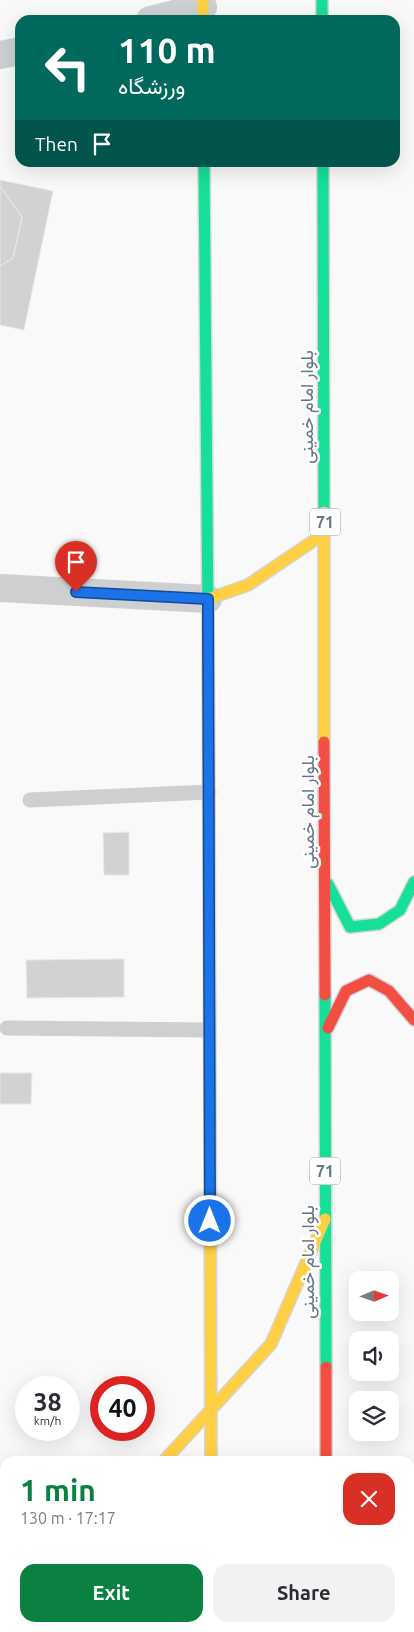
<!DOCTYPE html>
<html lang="en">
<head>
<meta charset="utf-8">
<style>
  :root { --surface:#fff; --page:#f2f2f3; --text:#2b2b33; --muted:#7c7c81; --accent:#0b8043 }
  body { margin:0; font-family:Ubuntu,Vazirmatn,sans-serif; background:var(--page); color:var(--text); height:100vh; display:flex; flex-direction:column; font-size:19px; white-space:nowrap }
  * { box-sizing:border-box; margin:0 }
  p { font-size:16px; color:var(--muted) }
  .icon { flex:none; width:28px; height:28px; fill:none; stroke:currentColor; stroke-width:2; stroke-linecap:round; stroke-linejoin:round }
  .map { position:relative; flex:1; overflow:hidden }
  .drawer { position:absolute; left:0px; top:1456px; width:415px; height:176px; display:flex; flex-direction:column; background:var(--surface); border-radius:15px 15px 0 0; box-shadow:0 5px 20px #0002 }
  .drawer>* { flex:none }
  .hud { position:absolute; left:15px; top:15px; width:385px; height:152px; border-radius:15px; box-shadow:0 5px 20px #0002; background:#00695c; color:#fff; overflow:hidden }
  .needle { width:32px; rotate:88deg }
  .fabs { position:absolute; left:349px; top:1271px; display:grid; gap:10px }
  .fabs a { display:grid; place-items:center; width:50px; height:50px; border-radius:10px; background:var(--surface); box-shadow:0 5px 20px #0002; font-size:25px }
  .speed { position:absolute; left:15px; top:1376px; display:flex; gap:10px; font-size:25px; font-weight:700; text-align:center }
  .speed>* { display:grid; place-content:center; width:65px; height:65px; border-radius:50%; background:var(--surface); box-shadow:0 5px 20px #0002; line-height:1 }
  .speed small { font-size:12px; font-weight:400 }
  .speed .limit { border:8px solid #d22; background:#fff; color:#111 }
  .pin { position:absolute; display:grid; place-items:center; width:42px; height:42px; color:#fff; margin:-51px -21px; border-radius:50% 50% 50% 0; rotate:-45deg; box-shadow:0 0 5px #0007 }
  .pin .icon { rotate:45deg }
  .me { position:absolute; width:55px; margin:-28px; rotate:0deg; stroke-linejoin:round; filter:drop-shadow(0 0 4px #0008) }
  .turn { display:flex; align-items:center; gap:18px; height:105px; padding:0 20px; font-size:22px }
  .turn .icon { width:65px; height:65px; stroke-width:2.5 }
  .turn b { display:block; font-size:35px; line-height:42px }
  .then { display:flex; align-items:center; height:48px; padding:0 20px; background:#0003; gap:10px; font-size:19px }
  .round { display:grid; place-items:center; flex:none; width:52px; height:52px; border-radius:15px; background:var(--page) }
  .overview { display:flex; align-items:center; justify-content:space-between; height:85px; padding:0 20px }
  h1 { font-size:30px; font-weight:700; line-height:38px; color:var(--accent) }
  .cta { display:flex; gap:10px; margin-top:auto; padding:10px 20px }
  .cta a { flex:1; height:58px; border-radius:15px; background:var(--accent); color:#fff; font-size:20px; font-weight:700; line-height:58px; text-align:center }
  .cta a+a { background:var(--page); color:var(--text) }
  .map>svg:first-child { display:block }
</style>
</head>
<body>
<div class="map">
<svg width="414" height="1632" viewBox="0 0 414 1632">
  <rect width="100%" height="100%" fill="#f9f9f9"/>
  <g fill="#d0d2d3" stroke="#e8e8e8">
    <path d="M 0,180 L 53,191 L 24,330 L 0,325 L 0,266 L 13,258 L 22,217 L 0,186 Z"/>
    <path d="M 0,186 L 22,217 L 13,258 L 0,266 Z"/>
    <path d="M 129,832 L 129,875 L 104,875 L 103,833 Z"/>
    <path d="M 124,959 L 124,997 L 27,998 L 26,960 Z"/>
    <path d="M 0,1073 L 32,1073 L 31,1104 L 0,1104 Z"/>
  </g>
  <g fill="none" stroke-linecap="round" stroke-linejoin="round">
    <defs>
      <g id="fast">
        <path d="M 322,0 L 322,20"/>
        <path d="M 204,162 L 208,621"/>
        <path d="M 323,162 L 324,512"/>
        <path d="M 209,823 L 210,1125"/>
        <path d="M 328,884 L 350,927 L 379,924 L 400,910 L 414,882"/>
        <path d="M 325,995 L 326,1367"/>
        <path d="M 0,1619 L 5,1615"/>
      </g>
      <g id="slow">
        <path d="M 203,0 L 203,20"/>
        <path d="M 324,512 L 324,742"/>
        <path d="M 208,599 L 248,585 L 325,533"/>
        <path d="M 210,1125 L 211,1461"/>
        <path d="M 164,1461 L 271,1344 L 325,1219"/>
        <path d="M 213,1628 L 213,1632"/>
      </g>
      <g id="jam">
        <path d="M 208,621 L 209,823"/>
        <path d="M 324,742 L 325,995"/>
        <path d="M 328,1028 L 346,991 L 369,980 L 389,991 L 414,1020"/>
        <path d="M 326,1367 L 326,1461"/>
        <path d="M 143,1628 L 143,1632"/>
        <path d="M 327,1628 L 327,1632"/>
      </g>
    </defs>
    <use href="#fast" stroke="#d5d6d7" stroke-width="14"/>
    <use href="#slow" stroke="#d5d6d7" stroke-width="14"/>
    <use href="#jam" stroke="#d5d6d7" stroke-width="14"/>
    <g stroke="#cecfd0" stroke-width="15">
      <path d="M 30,800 L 209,792"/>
      <path d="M 7,1028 L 209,1030"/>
    </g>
    <g stroke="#cecfd0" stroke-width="28">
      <path d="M 150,20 L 203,7"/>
      <path d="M 0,55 L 20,51"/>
      <path d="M 0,588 L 208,599"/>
    </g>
    <use href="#fast" stroke="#16e098" stroke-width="11"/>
    <use href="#slow" stroke="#ffcf43" stroke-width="11"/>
    <use href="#jam" stroke="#f24e42" stroke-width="11"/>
  </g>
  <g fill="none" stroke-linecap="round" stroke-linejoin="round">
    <defs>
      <path id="route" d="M 76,592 L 208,599 L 210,1221"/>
    </defs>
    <use href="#route" stroke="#114b97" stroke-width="12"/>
    <use href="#route" stroke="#1a73e8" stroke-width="9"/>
  </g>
  <g text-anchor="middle" stroke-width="5" stroke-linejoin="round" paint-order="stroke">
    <g fill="#fff" stroke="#939fa8" stroke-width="1">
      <rect x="310" y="508.5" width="30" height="27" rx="4"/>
      <rect x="310" y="1157.5" width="30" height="27" rx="4"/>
    </g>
    <g font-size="16" font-weight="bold" fill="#657683">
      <text x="325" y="528">71</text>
      <text x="325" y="1177">71</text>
    </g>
    <g font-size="18" fill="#657683" stroke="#fff">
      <text transform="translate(307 407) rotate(-90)" y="6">بلوار امام خمینی</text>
      <text transform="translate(308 812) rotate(-90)" y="6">بلوار امام خمینی</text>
      <text transform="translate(308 1262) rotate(-90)" y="6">بلوار امام خمینی</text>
    </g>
  </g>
</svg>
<div class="fabs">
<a><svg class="needle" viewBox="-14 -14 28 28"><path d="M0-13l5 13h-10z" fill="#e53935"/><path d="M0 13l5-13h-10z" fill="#7c7c81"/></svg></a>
<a><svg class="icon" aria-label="sound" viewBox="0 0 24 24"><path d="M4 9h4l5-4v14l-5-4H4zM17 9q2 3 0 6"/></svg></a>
<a><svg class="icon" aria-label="layers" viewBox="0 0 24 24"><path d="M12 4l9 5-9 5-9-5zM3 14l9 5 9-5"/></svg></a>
</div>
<div class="speed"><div>38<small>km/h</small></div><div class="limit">40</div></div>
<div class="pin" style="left:76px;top:592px;background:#d93025"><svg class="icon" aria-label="arrive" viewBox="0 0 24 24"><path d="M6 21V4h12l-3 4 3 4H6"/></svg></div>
<svg class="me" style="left:210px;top:1221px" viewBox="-20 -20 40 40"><circle r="17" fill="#1a73e8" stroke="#fff" stroke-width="3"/><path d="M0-11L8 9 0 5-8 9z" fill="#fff"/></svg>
<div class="hud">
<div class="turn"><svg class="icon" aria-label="left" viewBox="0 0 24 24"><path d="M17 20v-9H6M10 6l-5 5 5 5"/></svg><div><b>110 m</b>ورزشگاه</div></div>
<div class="then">Then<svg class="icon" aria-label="arrive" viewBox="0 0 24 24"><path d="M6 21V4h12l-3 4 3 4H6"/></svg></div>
</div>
<section class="drawer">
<div class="overview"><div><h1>1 min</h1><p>130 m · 17:17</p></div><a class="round" style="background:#d93025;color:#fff"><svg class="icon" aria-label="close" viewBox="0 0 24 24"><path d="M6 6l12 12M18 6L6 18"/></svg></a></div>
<div class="cta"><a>Exit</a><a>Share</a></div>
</section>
</div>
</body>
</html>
